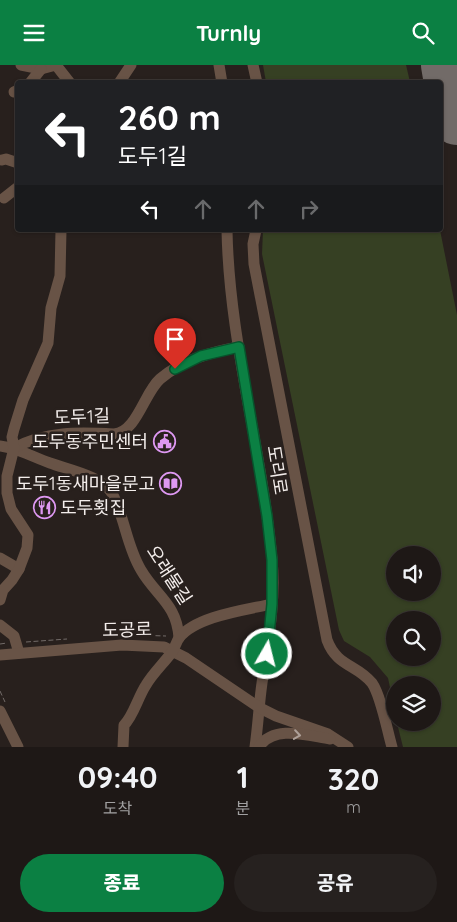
<!DOCTYPE html>
<html lang="ko">
<head>
<meta charset="utf-8">
<style>
  :root { --surface:#1e1816; --page:#26211f; --text:#f1f3f6; --muted:#a1a0a1; --line:#3c3735; --accent:#0b8043 }
  body { margin:0; font-family:Quicksand,"Noto Sans KR",sans-serif; background:var(--page); color:var(--text); height:100vh; display:flex; flex-direction:column; font-size:19px; white-space:nowrap }
  * { box-sizing:border-box; margin:0 }
  p { font-size:16px; color:var(--muted) }
  .icon { flex:none; width:28px; height:28px; fill:none; stroke:currentColor; stroke-width:2; stroke-linecap:round; stroke-linejoin:round }
  .map { position:relative; height:682px; overflow:hidden }
  .details { display:flex; flex-direction:column; background:var(--surface); flex:1 }
  .details>* { flex:none }
  .banner { position:absolute; left:15px; top:15px; width:428px; height:152px; border-radius:5px; box-shadow:0 1px 4px #0004,0 0 0 1px var(--line); background:#202124; color:#fff; overflow:hidden }
  .buttons { position:absolute; left:386px; top:481px; display:grid; gap:10px }
  .buttons a { display:grid; place-items:center; width:55px; height:55px; border-radius:50%; background:var(--surface); box-shadow:0 1px 4px #0004,0 0 0 1px var(--line); font-size:25px }
  .pin { position:absolute; display:grid; place-items:center; width:42px; height:42px; color:#fff; margin:-51px -21px; border-radius:50% 50% 50% 0; rotate:-45deg; box-shadow:0 0 5px #0007 }
  .pin .icon { rotate:45deg }
  .me { position:absolute; width:55px; margin:-28px; rotate:8deg; stroke-linejoin:round; filter:drop-shadow(0 0 4px #0008) }
  .turn { display:flex; align-items:center; gap:18px; height:105px; padding:0 20px; font-size:22px }
  .turn .icon { width:65px; height:65px; stroke-width:2.5 }
  .turn b { display:block; font-size:35px; line-height:42px }
  .lanes { display:flex; align-items:center; height:48px; padding:0 20px; background:#0003; justify-content:center; gap:25px; direction:ltr }
  .lanes .off { opacity:.35 }
  .eta { display:flex; justify-content:space-evenly; align-items:center; height:85px; text-align:center }
  .eta b { font-size:30px; font-weight:800; line-height:35px }
  .action { display:flex; gap:10px; margin-top:auto; padding:10px 20px }
  .action a { flex:1; height:58px; border-radius:30px; background:var(--accent); color:#fff; font-size:20px; font-weight:800; line-height:58px; text-align:center }
  .action a+a { background:var(--page); color:var(--text) }
  header { display:flex; justify-content:space-between; align-items:center; height:65px; padding:0 20px; background:var(--accent); color:#fff; font-size:22px; font-weight:800 }
  .map>svg:first-child { display:block }
</style>
</head>
<body>
<header><svg class="icon" aria-label="menu" viewBox="0 0 24 24"><path d="M4 6h16M4 12h16M4 18h16"/></svg>Turnly<svg class="icon" aria-label="search" viewBox="0 0 24 24"><circle cx="10" cy="10" r="6"/><path d="M15 15l6 6"/></svg></header>
<div class="map">
<svg width="457" height="682" viewBox="0 0 457 682">
  <rect width="100%" height="100%" fill="#28201d"/>
  <g fill="#364023" fill-rule="evenodd">
    <path d="M 263,0 L 406,0 L 410,17 L 266,17 Z"/>
    <path d="M 263,165 L 440,165 L 457,250 L 457,682 L 403,682 L 397,658 L 432,658 L 432,620 L 395,620 L 395,646 L 388,613 L 370,592 L 344,576 L 339,565 L 262,189 ZM 395,490 L 432,490 L 432,528 L 395,528 ZM 395,555 L 432,555 L 432,592 L 395,592 Z"/>
  </g>
  <g fill="none" stroke-linecap="round" stroke-linejoin="round">
    <path stroke="#726b68" stroke-width="54" d="M 448,0 L 457,53"/>
    <g stroke="#726b68" stroke-width="1" stroke-dasharray="5 2.5" stroke-linecap="butt">
      <path d="M 133,570 L 166,571"/>
      <path d="M 26,577 L 67,574"/>
      <path d="M 0,579 L 7,578"/>
      <path d="M 0,626 L 5,637"/>
    </g>
    <g stroke="#685346" stroke-width="11">
      <path d="M 21,0 L 41,4 L 56,0"/>
      <path d="M 56,0 L 70,18"/>
      <path d="M 219,0 L 222,18"/>
      <path d="M 253,0 L 257,18"/>
      <path d="M 30,18 L 41,4"/>
      <path d="M 119,18 L 131,0"/>
      <path d="M 14,27 L 18,25"/>
      <path d="M 2,95 L 6,94 L 18,98"/>
      <path d="M 4,133 L 18,122"/>
      <path d="M 227,165 C 229,276 262,384 272,494 C 276,536 268,577 262,618 C 259,639 258,661 255,682"/>
      <path d="M 256,165 L 253,179 L 254,199 L 327,575 C 337,602 357,599 372,618 C 381,631 387,665 392,682"/>
      <path d="M 0,381 C 18,383 33,392 50,398 C 69,405 103,411 113,430 C 125,454 127,482 141,505 C 156,531 177,539 179,573"/>
      <path d="M 14,383 C 46,366 79,367 114,369 C 137,367 144,328 160,314 C 182,295 211,287 239,282"/>
      <path d="M 0,493 L 19,504"/>
      <path d="M 0,535 L 3,525 L 12,515 L 19,504 L 27,483 L 28,470 L 11,444 L 7,428 L 7,411 L 14,383 L 12,372 L 14,364 L 23,335 L 48,278 L 51,243 L 60,211 L 61,165"/>
      <path d="M 0,560 L 14,571 L 19,588"/>
      <path d="M 0,590 L 122,580 L 164,582 L 186,593 L 260,643 L 276,651 L 328,669 L 348,682"/>
      <path d="M 0,646 L 18,682"/>
      <path d="M 123,682 L 124,660 C 133,652 138,632 146,620 C 153,608 164,598 172,587 C 175,583 176,577 179,573 C 196,551 246,545 272,539"/>
      <path d="M 259,682 C 274,659 309,671 330,674"/>
    </g>
  </g>
  <defs><path id="oneway-chevron" d="M-2-3.5L2.5 0L-2 3.5" fill="none" stroke-width="1.6" stroke-linecap="round" stroke-linejoin="round" transform="scale(1.25)"/></defs>
  <use stroke="#aea098" href="#oneway-chevron" transform="translate(297 670) rotate(8)"/>
  <g fill="none" stroke-linecap="round" stroke-linejoin="round">
    <defs>
      <path id="route" d="M 175,304 L 201,291 L 239,282 L 267,451 L 272,495 L 272,539 L 267,589"/>
    </defs>
    <use href="#route" stroke="#07532c" stroke-width="12"/>
    <use href="#route" stroke="#0b8043" stroke-width="9"/>
  </g>
  <defs>
    <symbol id="civic-ring" viewBox="-11 -11 22 22"><circle r="9.5" fill="#28201d" stroke="#de98f2" stroke-width="1.5"/><path d="M-.6-6.5H3V-4.5H.6V-3L4-1V1h2V6H-6V1h2V-1L-.6-3ZM-1.2 2.5V6h2.4V2.5Z" fill="#de98f2"/></symbol>
    <symbol id="library-ring" viewBox="-11 -11 22 22"><circle r="9.5" fill="#28201d" stroke="#de98f2" stroke-width="1.5"/><path d="M-6-4Q-3-5.5-.7-3.5V5Q-3 3-6 4ZM6-4Q3-5.5 .7-3.5V5Q3 3 6 4Z" fill="#de98f2"/></symbol>
    <symbol id="restaurant-ring" viewBox="-11 -11 22 22"><circle r="9.5" fill="#28201d" stroke="#de98f2" stroke-width="1.5"/><path d="M-5-6h1v4h1v-4h1v4h1v-4h1v5L-1.5 .5V6h-2V.5L-5-1ZM5-6V6H3V1.5H1.5Q1.5-4 5-6Z" fill="#de98f2"/></symbol>
  </defs>
  <g fill-rule="evenodd">
    <use href="#civic-ring" x="152" y="364" width="25" height="25"/>
    <use href="#library-ring" x="158" y="406" width="25" height="25"/>
    <use href="#restaurant-ring" x="32" y="430" width="25" height="25"/>
  </g>
  <g text-anchor="middle" stroke-width="5" stroke-linejoin="round" paint-order="stroke">
    <g font-size="18" fill="#f3edeb" stroke="#28201d">
      <text transform="translate(82 352) rotate(-2)" y="6">도두1길</text>
      <text transform="translate(277 405) rotate(81)" y="6">도리로</text>
      <text transform="translate(169 510) rotate(57)" y="6">오래물길</text>
      <text transform="translate(127 565) rotate(-1)" y="6">도공로</text>
    </g>
    <g font-size="18" fill="#f3edeb" stroke="#28201d" text-anchor="end">
      <text x="148" y="383">도두동주민센터</text>
      <text x="155" y="425">도두1동새마을문고</text>
      <text x="60" y="449" text-anchor="start">도두횟집</text>
    </g>
  </g>
</svg>
<div class="buttons">
<a><svg class="icon" aria-label="sound" viewBox="0 0 24 24"><path d="M4 9h4l5-4v14l-5-4H4zM17 9q2 3 0 6"/></svg></a>
<a><svg class="icon" aria-label="search" viewBox="0 0 24 24"><circle cx="10" cy="10" r="6"/><path d="M15 15l6 6"/></svg></a>
<a><svg class="icon" aria-label="layers" viewBox="0 0 24 24"><path d="M12 4l9 5-9 5-9-5zM3 14l9 5 9-5"/></svg></a>
</div>
<div class="pin" style="left:175px;top:304px;background:#d93025"><svg class="icon" aria-label="arrive" viewBox="0 0 24 24"><path d="M6 21V4h12l-3 4 3 4H6"/></svg></div>
<svg class="me" style="left:267px;top:589px" viewBox="-20 -20 40 40"><circle r="17" fill="#0b8043" stroke="#fff" stroke-width="3"/><path d="M0-11L8 9 0 5-8 9z" fill="#fff"/></svg>
<div class="banner">
<div class="turn"><svg class="icon" aria-label="left" viewBox="0 0 24 24"><path d="M17 20v-9H6M10 6l-5 5 5 5"/></svg><div><b>260 m</b>도두1길</div></div>
<div class="lanes"><svg class="icon" aria-label="left" viewBox="0 0 24 24"><path d="M17 20v-9H6M10 6l-5 5 5 5"/></svg><svg class="icon off" aria-label="ahead" viewBox="0 0 24 24"><path d="M12 20V5M6 11l6-6 6 6"/></svg><svg class="icon off" aria-label="ahead" viewBox="0 0 24 24"><path d="M12 20V5M6 11l6-6 6 6"/></svg><svg class="icon off" aria-label="right" viewBox="0 0 24 24"><path d="M7 20v-9h11M14 6l5 5-5 5"/></svg></div>
</div>
</div>
<section class="details">
<div class="eta">
<div><b>09:40</b><p>도착</p></div>
<div><b>1</b><p>분</p></div>
<div><b>320</b><p>m</p></div>
</div>
<div class="action"><a>종료</a><a>공유</a></div>
</section>
</body>
</html>
